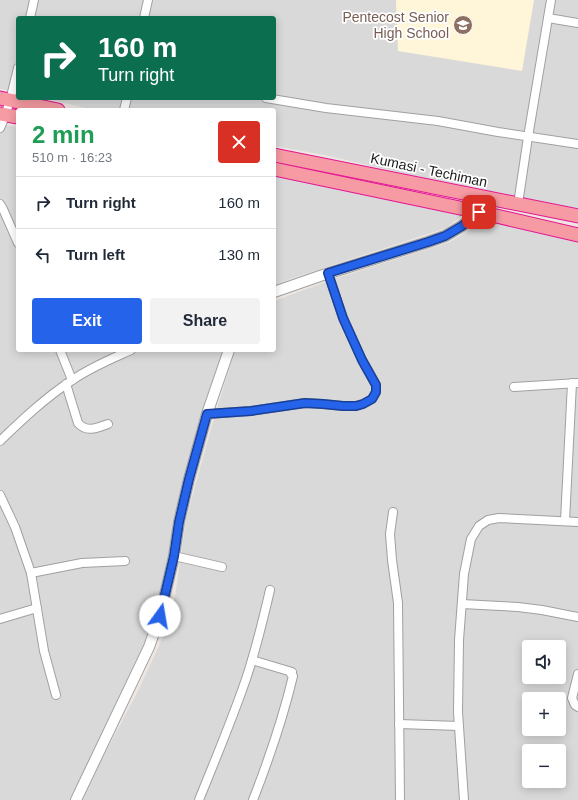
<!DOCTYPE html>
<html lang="en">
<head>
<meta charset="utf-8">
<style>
  :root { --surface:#fff; --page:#f2f2f3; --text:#1f2937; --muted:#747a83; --line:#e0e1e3; --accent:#2563eb }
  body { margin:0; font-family:Helvetica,sans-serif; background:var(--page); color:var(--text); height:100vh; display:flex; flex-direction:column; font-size:15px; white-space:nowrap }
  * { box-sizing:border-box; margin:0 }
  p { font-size:13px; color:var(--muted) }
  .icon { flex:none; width:22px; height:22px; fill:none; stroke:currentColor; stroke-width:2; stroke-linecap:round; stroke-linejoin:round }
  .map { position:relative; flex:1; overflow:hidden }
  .side { position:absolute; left:16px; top:108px; width:260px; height:244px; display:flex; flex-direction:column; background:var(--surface); border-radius:4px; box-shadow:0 2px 10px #0003 }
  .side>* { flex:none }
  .banner { position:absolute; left:16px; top:16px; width:260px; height:84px; border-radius:4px; box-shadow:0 2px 10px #0003; background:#0b6e4f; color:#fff; overflow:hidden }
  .tools { position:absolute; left:522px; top:640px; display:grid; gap:8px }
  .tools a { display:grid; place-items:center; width:44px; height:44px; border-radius:4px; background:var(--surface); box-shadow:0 2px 10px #0003; font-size:20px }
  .pin { position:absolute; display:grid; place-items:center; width:34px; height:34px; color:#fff; margin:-17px; border-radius:8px; box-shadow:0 2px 6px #0006 }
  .me { position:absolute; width:44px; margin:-22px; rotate:13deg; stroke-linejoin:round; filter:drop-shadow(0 0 3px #0008) }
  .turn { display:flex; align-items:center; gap:14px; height:84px; padding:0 16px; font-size:18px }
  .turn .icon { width:52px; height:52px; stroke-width:2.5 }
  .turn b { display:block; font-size:28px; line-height:34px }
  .round { display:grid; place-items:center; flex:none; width:42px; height:42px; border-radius:4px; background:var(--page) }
  .overview { display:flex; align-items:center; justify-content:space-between; height:68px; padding:0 16px }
  h1 { font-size:24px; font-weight:700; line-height:30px; color:#1e9e55 }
  .cta { display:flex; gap:8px; margin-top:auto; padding:8px 16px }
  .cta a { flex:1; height:46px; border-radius:4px; background:var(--accent); color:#fff; font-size:16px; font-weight:700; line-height:46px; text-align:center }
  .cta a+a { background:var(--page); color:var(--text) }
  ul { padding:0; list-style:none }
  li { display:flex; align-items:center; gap:12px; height:52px; padding:0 16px; border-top:1px solid var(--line) }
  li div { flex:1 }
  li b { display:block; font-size:15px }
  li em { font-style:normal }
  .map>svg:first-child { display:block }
</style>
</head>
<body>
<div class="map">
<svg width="578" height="800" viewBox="0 0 578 800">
  <rect width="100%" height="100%" fill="#eee6e0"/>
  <g fill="#dad9d9" fill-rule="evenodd">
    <path d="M 0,0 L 578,0 L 578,209 L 548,204 L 482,189 L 410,175 L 325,155 L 274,146 L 274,110 L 94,110 L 43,98 L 274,98 L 274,18 L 18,18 L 18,92 L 0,89 Z"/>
    <path d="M 0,124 L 18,127 L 18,350 L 224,350 L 173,520 L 164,592 L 154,628 L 74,800 L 0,800 Z"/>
    <path d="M 274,173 L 464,214 L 446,228 L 290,279 L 274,286 Z"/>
    <path d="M 483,221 L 578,241 L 578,800 L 83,800 L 101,761 L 138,691 L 163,637 L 175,597 L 186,519 L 211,429 L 235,350 L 274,350 L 274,301 L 331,280 L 450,242 ZM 529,647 L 559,647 L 559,677 L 529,677 ZM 529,699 L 559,699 L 559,729 L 529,729 ZM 529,751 L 559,751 L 559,781 L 529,781 Z"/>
  </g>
  <path fill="#fff5d8" d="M 396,0 L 534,0 L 522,71 L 398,51 Z"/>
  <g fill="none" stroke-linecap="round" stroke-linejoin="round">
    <defs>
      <g id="minor">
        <path d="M 30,18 L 34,0"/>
        <path d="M 144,18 L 148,0"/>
        <path d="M 548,18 L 578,23"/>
        <path d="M 266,98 L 326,108 L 438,121 L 498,132 L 578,144"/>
        <path d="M 124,110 L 127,98"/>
        <path d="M 0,128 C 9,109 13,89 18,68"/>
        <path d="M 0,204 L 3,209 L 18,243"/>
        <path d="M 518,204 L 528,137 L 551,0"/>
        <path d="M 60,350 L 72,380"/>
        <path d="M 66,384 L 78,423 C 87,433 97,428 108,424"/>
        <path d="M 514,387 L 578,383"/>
        <path d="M 207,414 L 251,411 L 305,403 L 323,404 L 343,406 L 356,406 L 363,404 L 372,399 L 376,392 L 376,385 L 362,360 L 343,318 L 328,273"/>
        <path d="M 0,441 C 22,420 45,398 71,381 C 89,368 111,359 131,350"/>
        <path d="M 0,495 L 15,527 L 31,573 L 44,651 L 56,695"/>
        <path d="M 393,512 L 390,534 L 392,560 L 398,603 L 400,800"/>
        <path d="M 565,521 L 572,383"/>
        <path d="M 174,556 L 222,567"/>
        <path d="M 31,573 L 82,563 L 125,561"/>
        <path d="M 462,604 L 518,607 L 542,610 L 578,617"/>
        <path d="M 0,619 L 37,608"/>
        <path d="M 252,660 L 292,672 L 291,674 L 293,676 C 283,718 269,759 253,800"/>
        <path d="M 578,674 L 572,698 L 575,705 L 578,707"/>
        <path d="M 399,724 L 459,726"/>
        <path d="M 199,800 C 215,760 232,720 246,679 C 256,650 263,620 270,590"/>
        <path d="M 464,800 L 458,712 L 459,640 L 464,574 L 471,539 L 479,526 L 488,520 L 499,518 L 578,522"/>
      </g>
      <g id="tertiary">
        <path d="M 274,292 L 320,276 L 428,242 L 445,236 L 462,226 L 479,212"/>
        <path d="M 76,800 L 149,647 L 160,616 L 174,556 L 179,522 L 189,479 L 207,414 L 229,350"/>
      </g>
      <g id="trunk">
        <path d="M 0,98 L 58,110"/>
        <path d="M 0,114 L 18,117"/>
        <path d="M 274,155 L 578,216"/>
        <path d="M 274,169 L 479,212 L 578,235"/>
      </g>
    </defs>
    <use href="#minor" stroke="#a0a0a0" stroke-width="10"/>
    <use href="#tertiary" stroke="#a0a0a0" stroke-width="12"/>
    <use href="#trunk" stroke="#e31694" stroke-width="15"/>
    <use href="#minor" stroke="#fff" stroke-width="8"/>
    <use href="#tertiary" stroke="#fff" stroke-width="10"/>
    <use href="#trunk" stroke="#f69aa3" stroke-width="13"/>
  </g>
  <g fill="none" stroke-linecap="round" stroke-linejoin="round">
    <defs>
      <path id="route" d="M 160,616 L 174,556 L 179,522 L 189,479 L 207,414 L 251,411 L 305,403 L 323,404 L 343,406 L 356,406 L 363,404 L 372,399 L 376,392 L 376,385 L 362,360 L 343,318 L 328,273 L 428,242 L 445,236 L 462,226 L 479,212"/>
    </defs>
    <use href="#route" stroke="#184099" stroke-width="10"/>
    <use href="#route" stroke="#2563eb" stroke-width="7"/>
  </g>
  <defs>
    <symbol id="school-disc" viewBox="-11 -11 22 22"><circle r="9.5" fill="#8d6e63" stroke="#fff"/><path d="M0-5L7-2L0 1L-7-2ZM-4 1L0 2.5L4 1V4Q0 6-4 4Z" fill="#fff"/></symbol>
  </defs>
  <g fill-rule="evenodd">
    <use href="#school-disc" x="452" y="14" width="22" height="22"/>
  </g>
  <g text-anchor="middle" stroke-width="3.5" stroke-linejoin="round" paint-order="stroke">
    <g font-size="14" fill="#785e54" stroke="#fff" text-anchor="end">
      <text x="449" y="22">Pentecost Senior<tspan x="449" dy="16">High School</tspan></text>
    </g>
    <g font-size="14" fill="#1c1c1c" stroke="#fff">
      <text transform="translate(429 170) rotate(12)" y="5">Kumasi - Techiman</text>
    </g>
  </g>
</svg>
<div class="tools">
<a><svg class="icon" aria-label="sound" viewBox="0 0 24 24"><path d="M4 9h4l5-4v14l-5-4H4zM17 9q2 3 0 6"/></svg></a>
<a>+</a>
<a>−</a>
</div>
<div class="pin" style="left:479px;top:212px;background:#d93025"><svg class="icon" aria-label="arrive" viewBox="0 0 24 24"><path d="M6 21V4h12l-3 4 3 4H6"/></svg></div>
<svg class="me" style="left:160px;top:616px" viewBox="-20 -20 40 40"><circle r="19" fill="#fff"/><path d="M0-13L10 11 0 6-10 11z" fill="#2563eb"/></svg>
<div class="banner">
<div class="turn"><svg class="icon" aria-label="right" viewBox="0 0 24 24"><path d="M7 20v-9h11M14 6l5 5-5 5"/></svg><div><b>160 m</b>Turn right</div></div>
</div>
<section class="side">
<div class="overview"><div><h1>2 min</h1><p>510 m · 16:23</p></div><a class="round" style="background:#d93025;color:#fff"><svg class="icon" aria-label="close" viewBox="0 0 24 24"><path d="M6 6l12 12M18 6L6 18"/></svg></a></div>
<ul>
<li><svg class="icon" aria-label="right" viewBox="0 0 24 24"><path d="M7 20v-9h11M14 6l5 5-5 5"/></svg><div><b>Turn right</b></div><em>160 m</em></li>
<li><svg class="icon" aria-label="left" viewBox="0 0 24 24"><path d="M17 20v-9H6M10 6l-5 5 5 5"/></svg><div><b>Turn left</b></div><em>130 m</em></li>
</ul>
<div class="cta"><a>Exit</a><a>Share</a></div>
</section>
</div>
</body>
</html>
